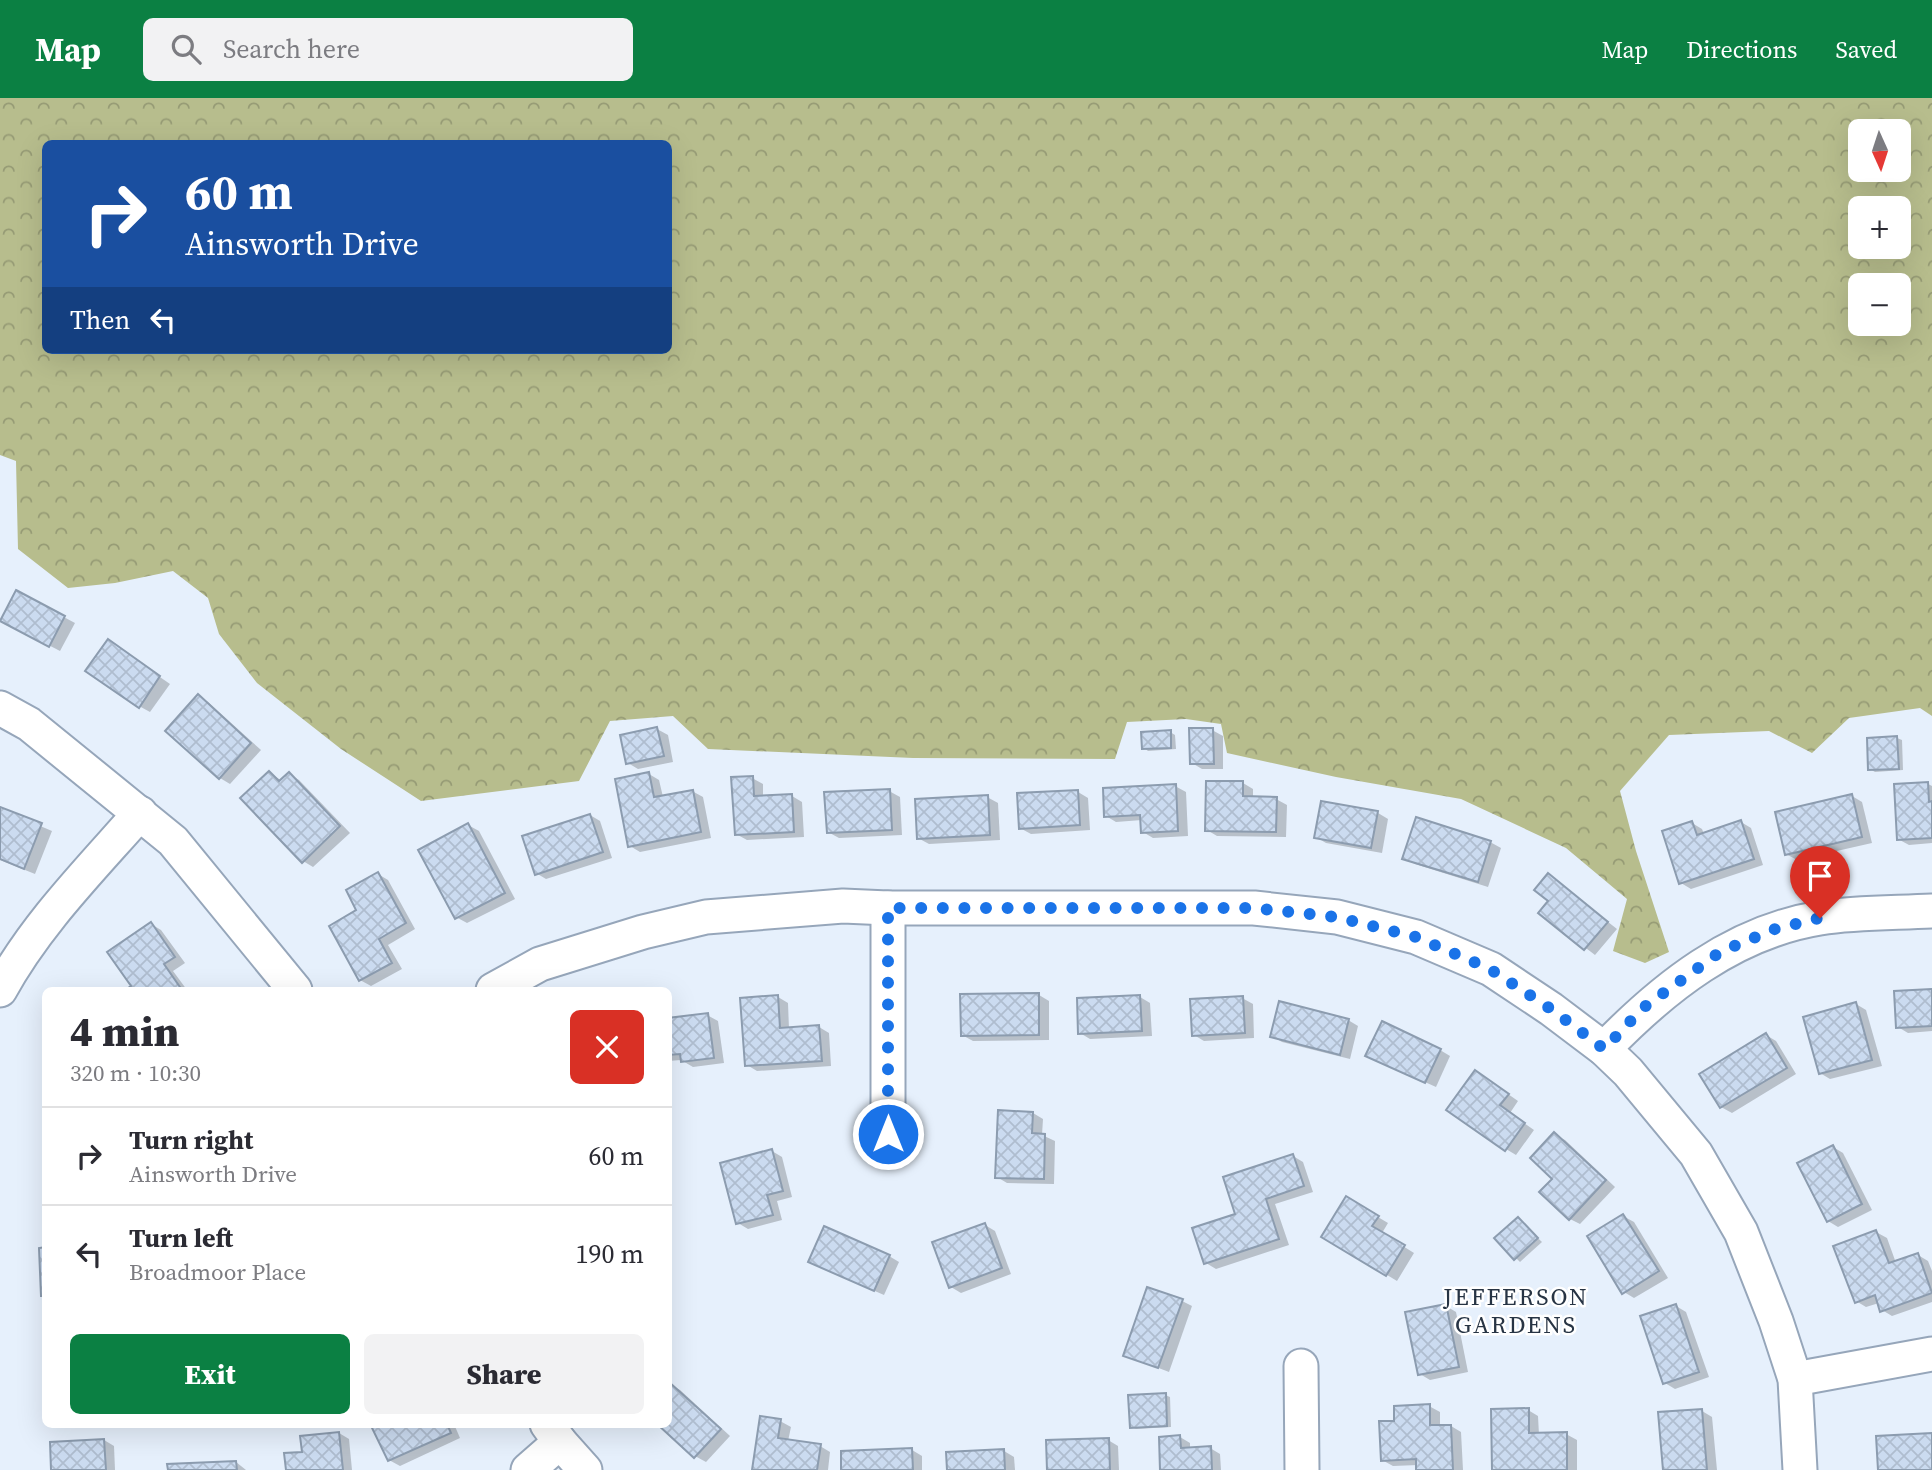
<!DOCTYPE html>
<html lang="en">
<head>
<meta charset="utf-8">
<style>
  :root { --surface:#fff; --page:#f2f2f3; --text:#2b2b33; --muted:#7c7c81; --line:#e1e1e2; --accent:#0b8043 }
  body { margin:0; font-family:"Source Serif 4",serif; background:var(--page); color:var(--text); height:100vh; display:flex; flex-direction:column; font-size:26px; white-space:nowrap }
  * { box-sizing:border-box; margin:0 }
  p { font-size:23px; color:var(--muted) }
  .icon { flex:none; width:38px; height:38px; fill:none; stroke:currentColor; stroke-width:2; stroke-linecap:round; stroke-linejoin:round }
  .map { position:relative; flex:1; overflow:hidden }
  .drawer { position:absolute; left:42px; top:889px; width:630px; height:441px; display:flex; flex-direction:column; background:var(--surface); border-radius:10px; box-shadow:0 7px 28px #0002 }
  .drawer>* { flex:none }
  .hud { position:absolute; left:42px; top:42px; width:630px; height:214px; border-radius:10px; box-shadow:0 7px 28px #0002; background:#1a4fa0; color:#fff; overflow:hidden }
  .needle { width:46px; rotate:177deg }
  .controls { position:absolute; left:1848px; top:21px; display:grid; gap:14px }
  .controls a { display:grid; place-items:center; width:63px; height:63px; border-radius:10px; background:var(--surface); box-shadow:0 7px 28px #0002; font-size:35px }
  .pin { position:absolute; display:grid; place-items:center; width:60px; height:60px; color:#fff; margin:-72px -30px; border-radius:50% 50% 50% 0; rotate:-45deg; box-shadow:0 0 7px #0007 }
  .pin .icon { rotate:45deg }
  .me { position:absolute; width:77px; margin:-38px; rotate:0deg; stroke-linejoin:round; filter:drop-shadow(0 0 5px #0008) }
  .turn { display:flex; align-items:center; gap:24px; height:147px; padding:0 28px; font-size:32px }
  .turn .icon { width:91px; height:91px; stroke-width:2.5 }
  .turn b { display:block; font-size:49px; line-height:60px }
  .then { display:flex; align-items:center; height:66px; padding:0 28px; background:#0003; gap:14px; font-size:26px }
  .round { display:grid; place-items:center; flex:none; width:74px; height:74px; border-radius:10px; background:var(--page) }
  .summary { display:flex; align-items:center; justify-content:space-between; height:119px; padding:0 28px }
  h1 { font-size:42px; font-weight:800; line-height:52px }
  .cta { display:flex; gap:14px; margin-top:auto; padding:14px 28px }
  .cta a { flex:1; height:80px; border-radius:10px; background:var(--accent); color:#fff; font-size:28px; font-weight:800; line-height:80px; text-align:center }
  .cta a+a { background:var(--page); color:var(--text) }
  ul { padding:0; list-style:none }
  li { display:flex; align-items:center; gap:21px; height:98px; padding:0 28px; border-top:2px solid var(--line) }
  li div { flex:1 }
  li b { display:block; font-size:26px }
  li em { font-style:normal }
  header { display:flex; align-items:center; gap:42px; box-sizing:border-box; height:98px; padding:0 35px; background:var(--accent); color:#fff }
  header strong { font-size:33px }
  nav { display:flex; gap:38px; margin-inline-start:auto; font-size:24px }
  .search { width:490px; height:63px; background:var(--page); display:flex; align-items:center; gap:18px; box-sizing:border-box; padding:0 24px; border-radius:10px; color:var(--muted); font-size:26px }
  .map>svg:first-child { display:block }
</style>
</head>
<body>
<header>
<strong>Map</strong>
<div class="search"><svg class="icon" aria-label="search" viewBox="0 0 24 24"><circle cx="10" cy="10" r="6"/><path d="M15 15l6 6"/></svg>Search here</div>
<nav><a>Map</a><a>Directions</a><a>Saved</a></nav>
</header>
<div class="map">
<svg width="1932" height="1372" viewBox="0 0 1932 1372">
  <defs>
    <pattern id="forest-crowns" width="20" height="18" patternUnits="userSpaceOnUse" patternTransform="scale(1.75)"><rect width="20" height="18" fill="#b7bd8d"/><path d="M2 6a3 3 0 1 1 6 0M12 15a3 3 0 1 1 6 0" fill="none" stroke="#969b75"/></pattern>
    <pattern id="building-cross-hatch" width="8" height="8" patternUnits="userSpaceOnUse" patternTransform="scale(1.75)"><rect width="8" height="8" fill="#cbdbf0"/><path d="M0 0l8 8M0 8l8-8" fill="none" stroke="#afbdcf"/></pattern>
  </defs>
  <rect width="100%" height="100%" fill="#e6f0fc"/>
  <path fill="url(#forest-crowns)" fill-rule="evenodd" d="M 0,0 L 1932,0 L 1932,618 L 1920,610 L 1849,620 L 1812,655 L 1769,633 L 1669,637 L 1620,693 L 1636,753 L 1669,854 L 1645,865 L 1613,853 L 1627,801 L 1566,750 L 1461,701 L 1336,679 L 1227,655 L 1221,626 L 1186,621 L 1127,624 L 1115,661 L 913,660 L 708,651 L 673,618 L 610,623 L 579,683 L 421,703 L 341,651 L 257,585 L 219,536 L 208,500 L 173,473 L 115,485 L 68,490 L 18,451 L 16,363 L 0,357 ZM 1860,33 L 1899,33 L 1899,72 L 1860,72 ZM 46,46 L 668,46 L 668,252 L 46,252 ZM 1860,110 L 1899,110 L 1899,149 L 1860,149 ZM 1860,187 L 1899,187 L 1899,226 L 1860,226 Z"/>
  <g fill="#0003">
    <path d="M 17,494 L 75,525 L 60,553 L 12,528 Z"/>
    <path d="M 118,550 L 170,586 L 150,614 L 139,608 Z"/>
    <path d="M 198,599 L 208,604 L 261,652 L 230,686 L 220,680 Z"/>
    <path d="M 657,631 L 668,637 L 673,664 L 638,671 L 628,665 Z"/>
    <path d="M 1212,632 L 1223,638 L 1223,671 L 1202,671 L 1192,665 Z"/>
    <path d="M 1170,634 L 1175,637 L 1176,651 L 1148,653 L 1144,650 Z"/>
    <path d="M 1897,640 L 1902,642 L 1903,672 L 1875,674 L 1870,671 Z"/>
    <path d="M 270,675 L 282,683 L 289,676 L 299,682 L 350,735 L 313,769 L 303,763 Z"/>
    <path d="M 649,676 L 659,682 L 663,699 L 692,693 L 703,699 L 711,740 L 640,754 L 630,748 Z"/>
    <path d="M 752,680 L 763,686 L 763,699 L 792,698 L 802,704 L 804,739 L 747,742 L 736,736 Z"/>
    <path d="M 1243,685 L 1253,691 L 1253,700 L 1276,701 L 1287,707 L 1286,739 L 1217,738 L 1207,732 Z"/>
    <path d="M 1928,686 L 1932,688 L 1932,745 L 1909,747 L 1898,741 Z"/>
    <path d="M 1175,688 L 1186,694 L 1188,738 L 1153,740 L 1143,734 L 1142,722 L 1116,724 L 1106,718 Z"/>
    <path d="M 889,693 L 900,699 L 902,737 L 839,740 L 828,734 Z"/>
    <path d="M 1078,694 L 1088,700 L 1090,732 L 1031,736 L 1020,730 Z"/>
    <path d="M 1852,698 L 1862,704 L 1872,745 L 1797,762 L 1786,756 Z"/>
    <path d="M 987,699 L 998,705 L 1000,742 L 929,746 L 918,740 Z"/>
    <path d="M 0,711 L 52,733 L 35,776 L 0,762 Z"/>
    <path d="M 1378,715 L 1388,721 L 1382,755 L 1326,745 L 1316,739 Z"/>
    <path d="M 590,717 L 600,723 L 612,760 L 546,781 L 536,775 Z"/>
    <path d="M 1741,724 L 1751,730 L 1763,767 L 1691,791 L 1681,785 L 1692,725 L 1702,731 L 1704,736 Z"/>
    <path d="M 468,727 L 479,733 L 515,801 L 467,825 L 456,819 Z"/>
    <path d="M 1490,744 L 1501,750 L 1488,789 L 1415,766 L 1405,760 Z"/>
    <path d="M 378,776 L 388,782 L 415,831 L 388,847 L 402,871 L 371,888 L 360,882 L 359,813 Z"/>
    <path d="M 1548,777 L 1617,831 L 1595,857 L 1540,815 L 1550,803 Z"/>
    <path d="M 151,826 L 161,832 L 185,865 L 173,873 L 187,892 L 128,892 L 134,889 Z"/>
    <path d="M 1932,893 L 1932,933 L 1908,935 L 1898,929 Z"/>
    <path d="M 1039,897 L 1049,903 L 1049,942 L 973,943 L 962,937 Z"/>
    <path d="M 778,899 L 788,905 L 789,931 L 819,929 L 829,935 L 831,968 L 757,973 L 747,967 Z"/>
    <path d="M 1140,899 L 1150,905 L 1152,938 L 1090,941 L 1080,935 Z"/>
    <path d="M 1242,900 L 1253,906 L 1254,940 L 1204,943 L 1194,937 Z"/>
    <path d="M 1856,906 L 1866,912 L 1882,968 L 1830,981 L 1820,975 Z"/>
    <path d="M 707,917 L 718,923 L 724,965 L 693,969 L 681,962 L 668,963 L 668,922 Z"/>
    <path d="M 1348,922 L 1358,928 L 1350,961 L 1282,944 L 1272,938 Z"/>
    <path d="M 1766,937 L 1776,943 L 1796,976 L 1732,1015 L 1721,1009 Z"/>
    <path d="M 1440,952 L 1450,958 L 1436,989 L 1378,963 Z"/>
    <path d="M 1485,980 L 1518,1003 L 1510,1015 L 1534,1032 L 1516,1057 L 1506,1051 Z"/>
    <path d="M 1033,1015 L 1043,1021 L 1042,1037 L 1055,1043 L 1054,1086 L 1007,1085 L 997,1079 Z"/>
    <path d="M 1554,1037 L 1565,1042 L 1615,1089 L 1580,1126 L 1570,1121 L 1554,1081 Z"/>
    <path d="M 1833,1049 L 1843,1055 L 1872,1112 L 1838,1129 L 1828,1123 Z"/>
    <path d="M 772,1053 L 782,1059 L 792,1099 L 777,1103 L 782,1122 L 748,1131 L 738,1125 Z"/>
    <path d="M 1293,1058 L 1303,1064 L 1313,1094 L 1275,1106 L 1289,1147 L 1216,1171 L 1206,1165 L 1238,1117 Z"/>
    <path d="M 1346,1100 L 1388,1125 L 1382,1135 L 1414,1155 L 1397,1183 L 1323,1138 Z"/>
    <path d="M 1623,1118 L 1634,1124 L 1668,1180 L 1634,1200 L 1624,1194 Z"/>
    <path d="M 1518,1121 L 1542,1144 L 1520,1164 L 1496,1140 Z"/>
    <path d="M 985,1127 L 995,1133 L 1011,1176 L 961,1195 L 951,1189 Z"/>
    <path d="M 1876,1134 L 1887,1140 L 1896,1165 L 1918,1157 L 1928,1163 L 1932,1173 L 1932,1204 L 1892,1218 L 1882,1212 L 1879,1205 L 1866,1209 L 1856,1203 Z"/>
    <path d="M 889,1158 L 899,1164 L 884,1197 L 820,1169 Z"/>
    <path d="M 1182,1203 L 1192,1208 L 1169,1274 L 1125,1257 Z"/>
    <path d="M 1446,1208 L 1456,1214 L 1468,1274 L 1430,1282 L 1420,1276 Z"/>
    <path d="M 1676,1208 L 1686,1214 L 1709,1279 L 1675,1291 L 1665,1285 Z"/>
    <path d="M 669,1286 L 680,1292 L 730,1338 L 706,1364 L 695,1358 L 668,1326 Z"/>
    <path d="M 1165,1297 L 1170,1299 L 1171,1329 L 1136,1331 L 1131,1329 Z"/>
    <path d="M 1429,1308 L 1440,1314 L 1440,1329 L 1451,1328 L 1461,1334 L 1463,1372 L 1418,1372 L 1418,1367 L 1393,1368 L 1382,1362 L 1396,1324 Z"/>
    <path d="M 1528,1312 L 1538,1318 L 1539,1337 L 1566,1336 L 1577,1342 L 1577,1372 L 1494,1372 Z"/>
    <path d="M 1702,1313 L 1712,1319 L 1717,1372 L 1665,1372 Z"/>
    <path d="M 780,1323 L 791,1329 L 788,1343 L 820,1348 L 830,1354 L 828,1372 L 753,1372 Z"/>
    <path d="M 384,1326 L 454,1326 L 460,1340 L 400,1368 L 389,1362 Z"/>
    <path d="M 339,1335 L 349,1341 L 352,1372 L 287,1372 Z"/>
    <path d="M 1180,1339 L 1190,1345 L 1190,1351 L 1210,1350 L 1220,1356 L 1221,1372 L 1162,1372 Z"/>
    <path d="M 104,1342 L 114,1348 L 115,1372 L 53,1372 Z"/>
    <path d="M 1108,1342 L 1118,1348 L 1119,1372 L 1049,1372 Z"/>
    <path d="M 912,1352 L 922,1358 L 922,1372 L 843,1372 Z"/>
    <path d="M 1004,1353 L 1014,1359 L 1015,1372 L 949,1372 Z"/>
    <path d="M 236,1364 L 246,1372 L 169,1372 Z"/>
  </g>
  <g fill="url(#building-cross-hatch)" stroke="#8c9caf" stroke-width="2">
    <path d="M 16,492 L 65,518 L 49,549 L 0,523 Z"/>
    <path d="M 108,541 L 160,578 L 139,610 L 85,573 Z"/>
    <path d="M 198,596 L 251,645 L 219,681 L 165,633 Z"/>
    <path d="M 657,629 L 664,658 L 626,666 L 620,637 Z"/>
    <path d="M 1189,630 L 1213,630 L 1214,666 L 1190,666 Z"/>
    <path d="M 1171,632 L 1171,650 L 1142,651 L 1141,634 Z"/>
    <path d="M 1897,638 L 1899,671 L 1868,672 L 1867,640 Z"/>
    <path d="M 269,673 L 279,683 L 289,674 L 340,728 L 302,765 L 240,700 Z"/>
    <path d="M 649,674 L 654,699 L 693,692 L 701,734 L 628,749 L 615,681 Z"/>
    <path d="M 753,678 L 754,698 L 792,696 L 794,734 L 735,737 L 731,679 Z"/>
    <path d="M 1206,683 L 1243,683 L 1243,698 L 1277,699 L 1276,734 L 1205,733 Z"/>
    <path d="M 1928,684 L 1929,704 L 1932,703 L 1932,740 L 1897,742 L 1894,686 Z"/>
    <path d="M 1176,686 L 1178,733 L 1141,735 L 1140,717 L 1104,719 L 1103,690 Z"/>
    <path d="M 890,691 L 892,732 L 827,735 L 824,694 Z"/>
    <path d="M 1078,692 L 1080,727 L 1019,731 L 1017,695 Z"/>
    <path d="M 1852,696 L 1862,739 L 1785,757 L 1775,714 Z"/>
    <path d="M 988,697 L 990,737 L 917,741 L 915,701 Z"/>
    <path d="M 1321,703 L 1378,713 L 1371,750 L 1314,740 Z"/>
    <path d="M 0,709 L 42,725 L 24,771 L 0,761 Z"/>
    <path d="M 590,716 L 603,754 L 535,777 L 522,738 Z"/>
    <path d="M 1416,719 L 1491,743 L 1478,784 L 1402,761 Z"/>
    <path d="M 1741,722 L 1754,761 L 1679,786 L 1662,733 L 1692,723 L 1697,737 Z"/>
    <path d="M 468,725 L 505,795 L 455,821 L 418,752 Z"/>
    <path d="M 378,774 L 406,825 L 379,841 L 392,865 L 359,883 L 329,828 L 356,812 L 346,792 Z"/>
    <path d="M 1548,775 L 1608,824 L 1584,852 L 1538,815 L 1548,803 L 1534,792 Z"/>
    <path d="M 151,824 L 175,859 L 164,866 L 182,892 L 125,892 L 131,888 L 107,854 Z"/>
    <path d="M 1932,891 L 1932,928 L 1896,930 L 1894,893 Z"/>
    <path d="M 1039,895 L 1039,937 L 961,938 L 960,896 Z"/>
    <path d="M 778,897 L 780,930 L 819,927 L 822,963 L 745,968 L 740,900 Z"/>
    <path d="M 1140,897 L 1142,933 L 1078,936 L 1077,900 Z"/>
    <path d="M 1243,898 L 1245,935 L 1192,938 L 1190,901 Z"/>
    <path d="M 1279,903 L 1349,921 L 1340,957 L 1270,939 Z"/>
    <path d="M 1856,904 L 1872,962 L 1819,976 L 1803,919 Z"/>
    <path d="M 708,915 L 714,960 L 681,964 L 680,956 L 668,957 L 668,920 Z"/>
    <path d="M 1382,923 L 1441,951 L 1425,985 L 1365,958 Z"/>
    <path d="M 1766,935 L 1787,970 L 1720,1010 L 1699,976 Z"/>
    <path d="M 1475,972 L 1509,996 L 1500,1007 L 1525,1025 L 1505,1053 L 1446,1012 Z"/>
    <path d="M 998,1012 L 1033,1014 L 1032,1035 L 1045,1036 L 1044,1081 L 995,1080 Z"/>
    <path d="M 1554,1034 L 1606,1082 L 1569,1122 L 1539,1094 L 1552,1081 L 1530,1060 Z"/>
    <path d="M 1833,1047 L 1862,1106 L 1827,1124 L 1797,1065 Z"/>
    <path d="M 772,1051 L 783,1093 L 767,1097 L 773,1117 L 736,1126 L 720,1065 Z"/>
    <path d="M 1293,1056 L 1304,1088 L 1266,1101 L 1279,1141 L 1204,1166 L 1192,1130 L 1235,1116 L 1223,1079 Z"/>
    <path d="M 1346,1098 L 1379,1118 L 1372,1128 L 1405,1147 L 1386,1178 L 1321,1139 Z"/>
    <path d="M 1623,1116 L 1659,1173 L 1622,1196 L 1587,1138 Z"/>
    <path d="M 1518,1119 L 1538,1140 L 1514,1162 L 1494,1140 Z"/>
    <path d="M 985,1125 L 1002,1170 L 949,1190 L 932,1144 Z"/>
    <path d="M 824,1128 L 890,1157 L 874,1193 L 808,1164 Z"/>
    <path d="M 1876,1132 L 1889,1165 L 1918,1155 L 1932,1195 L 1880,1214 L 1875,1197 L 1855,1205 L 1833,1148 Z"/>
    <path d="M 46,1149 L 46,1198 L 41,1198 L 39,1150 Z"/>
    <path d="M 1147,1189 L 1183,1201 L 1158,1270 L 1123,1258 Z"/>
    <path d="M 1446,1206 L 1459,1269 L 1418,1277 L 1405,1214 Z"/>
    <path d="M 1676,1206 L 1699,1274 L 1663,1286 L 1640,1218 Z"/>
    <path d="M 669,1284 L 721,1331 L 694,1360 L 657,1326 L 668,1326 Z"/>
    <path d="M 1166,1295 L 1167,1328 L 1130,1330 L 1128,1297 Z"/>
    <path d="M 1430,1306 L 1430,1327 L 1451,1327 L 1453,1372 L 1416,1372 L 1416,1361 L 1381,1363 L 1379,1323 L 1394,1323 L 1394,1308 Z"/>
    <path d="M 1529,1310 L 1529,1335 L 1567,1334 L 1567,1372 L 1492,1372 L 1491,1311 Z"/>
    <path d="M 1702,1311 L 1707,1372 L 1663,1372 L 1658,1314 Z"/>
    <path d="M 760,1318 L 781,1321 L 778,1340 L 821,1346 L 817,1372 L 752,1372 Z"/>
    <path d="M 379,1326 L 447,1326 L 451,1335 L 388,1363 L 372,1330 Z"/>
    <path d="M 339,1334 L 343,1372 L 286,1372 L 284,1355 L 302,1354 L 300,1338 Z"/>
    <path d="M 1932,1335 L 1932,1372 L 1878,1372 L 1876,1338 Z"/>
    <path d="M 1180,1337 L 1181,1350 L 1211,1348 L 1212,1372 L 1160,1372 L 1159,1339 Z"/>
    <path d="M 1109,1340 L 1110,1372 L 1047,1372 L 1046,1342 Z"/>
    <path d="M 104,1341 L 106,1372 L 51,1372 L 50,1344 Z"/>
    <path d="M 912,1350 L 913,1372 L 841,1372 L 841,1353 Z"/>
    <path d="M 1004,1351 L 1005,1372 L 947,1372 L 946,1354 Z"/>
    <path d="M 236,1363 L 237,1372 L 168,1372 L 167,1366 Z"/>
  </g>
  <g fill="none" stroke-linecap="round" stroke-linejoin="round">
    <defs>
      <g id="minor">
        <path d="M 0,610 L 29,626 L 173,743 L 295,892"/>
        <path d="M 888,810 L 888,1036"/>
        <path d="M 0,892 C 36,826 90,772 140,715"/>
        <path d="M 493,892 L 540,866 L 643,834 L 706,819 L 843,808 L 888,810 L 1254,810 L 1337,819 L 1416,839 L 1491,871 L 1551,911 L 1604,951 L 1628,974 L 1696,1056 L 1741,1134 L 1776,1223 L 1795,1281 L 1800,1372"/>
        <path d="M 1604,951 C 1663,890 1733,834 1820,820 C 1856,814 1895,815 1932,813"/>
        <path d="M 1301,1268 L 1302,1372"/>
        <path d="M 1795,1281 L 1932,1256"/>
        <path d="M 547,1326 L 560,1344 L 585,1372"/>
        <path d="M 528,1372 L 560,1344"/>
      </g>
    </defs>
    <use href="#minor" stroke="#96a6ba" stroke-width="37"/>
    <use href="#minor" stroke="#fff" stroke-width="33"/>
  </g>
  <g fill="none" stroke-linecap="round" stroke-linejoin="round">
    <path stroke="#1a73e8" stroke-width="12" stroke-dasharray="0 21.6" d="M 888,1036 L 888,810 L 1254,810 L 1336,819 L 1416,839 L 1490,871 L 1551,911 L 1604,951 L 1643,910 L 1720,854 L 1775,831 L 1820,820"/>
  </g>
  <g text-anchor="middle" stroke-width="5" stroke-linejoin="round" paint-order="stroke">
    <g font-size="24" letter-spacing="2" fill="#273444" stroke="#fff">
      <text x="1516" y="1207">JEFFERSON<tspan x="1516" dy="28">GARDENS</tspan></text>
    </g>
  </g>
</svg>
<div class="controls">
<a><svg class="needle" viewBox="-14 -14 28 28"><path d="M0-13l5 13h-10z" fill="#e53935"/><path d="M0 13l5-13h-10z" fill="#7c7c81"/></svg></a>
<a>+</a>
<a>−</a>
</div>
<div class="pin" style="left:1820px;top:820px;background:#d93025"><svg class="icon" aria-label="arrive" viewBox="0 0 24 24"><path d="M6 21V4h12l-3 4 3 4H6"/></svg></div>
<svg class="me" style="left:888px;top:1036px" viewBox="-20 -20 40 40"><circle r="17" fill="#1a73e8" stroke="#fff" stroke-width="3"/><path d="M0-11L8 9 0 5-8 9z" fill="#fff"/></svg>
<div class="hud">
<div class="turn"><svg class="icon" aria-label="right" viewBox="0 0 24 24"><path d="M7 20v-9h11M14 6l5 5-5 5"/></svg><div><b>60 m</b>Ainsworth Drive</div></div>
<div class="then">Then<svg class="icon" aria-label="left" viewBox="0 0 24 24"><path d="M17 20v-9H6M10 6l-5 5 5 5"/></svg></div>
</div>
<section class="drawer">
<div class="summary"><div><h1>4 min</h1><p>320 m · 10:30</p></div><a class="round" style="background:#d93025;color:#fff"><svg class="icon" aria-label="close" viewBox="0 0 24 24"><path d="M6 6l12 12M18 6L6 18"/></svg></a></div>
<ul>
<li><svg class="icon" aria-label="right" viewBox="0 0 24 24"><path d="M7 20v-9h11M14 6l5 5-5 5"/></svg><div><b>Turn right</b><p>Ainsworth Drive</p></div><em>60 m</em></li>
<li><svg class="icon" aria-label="left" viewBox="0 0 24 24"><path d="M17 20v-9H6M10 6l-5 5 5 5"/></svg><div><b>Turn left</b><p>Broadmoor Place</p></div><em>190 m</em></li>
</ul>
<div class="cta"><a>Exit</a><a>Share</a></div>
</section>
</div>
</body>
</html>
